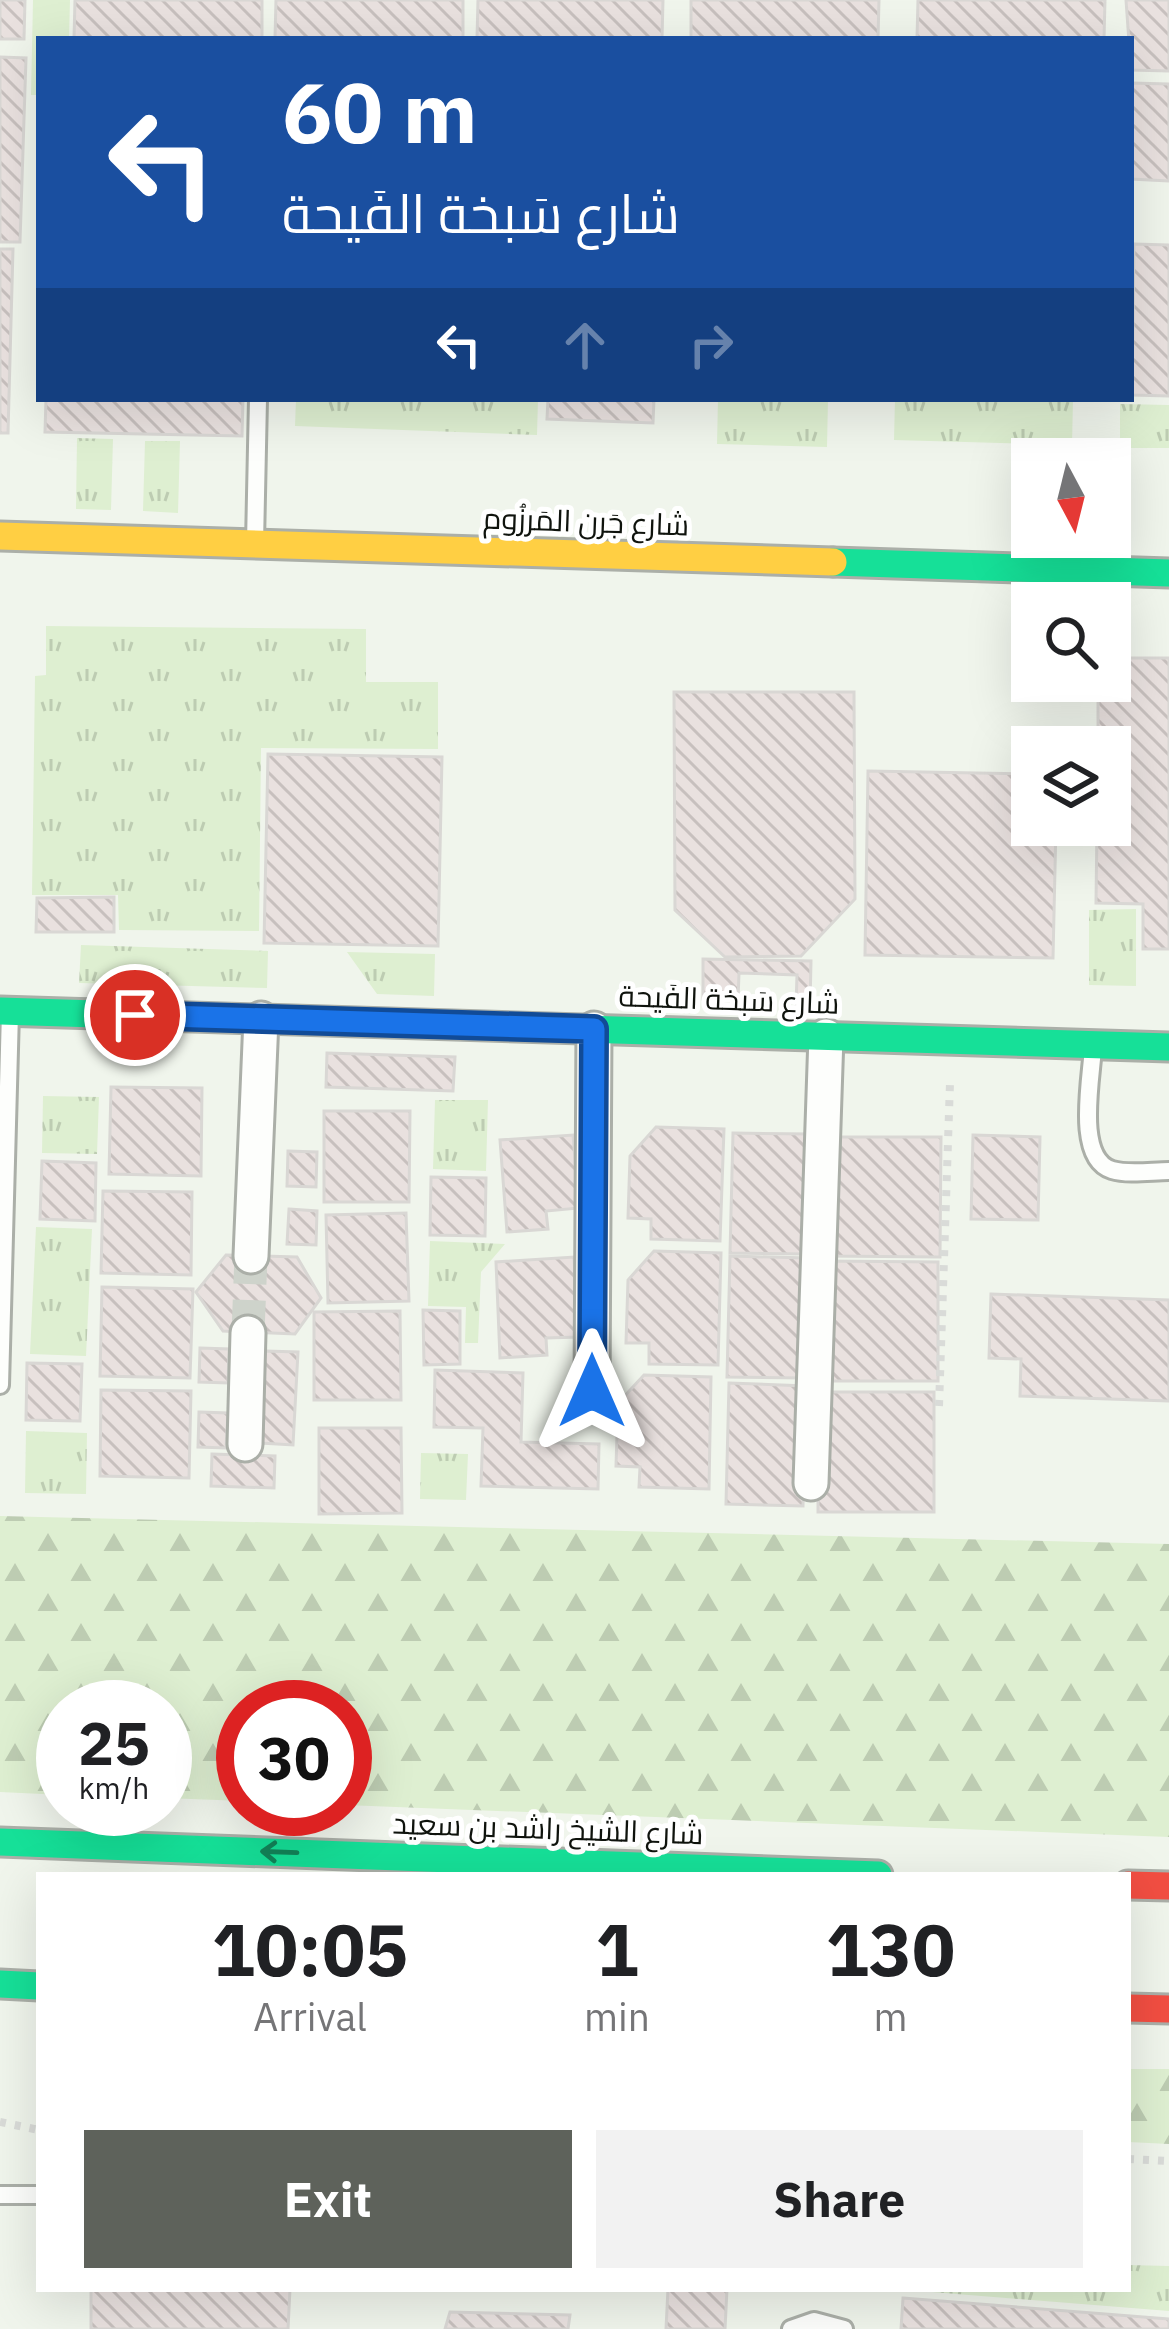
<!DOCTYPE html>
<html lang="en">
<head>
<meta charset="utf-8">
<style>
  :root { --surface:#fff; --page:#f2f2f2; --text:#202124; --muted:#757577; --accent:#5e625b }
  body { margin:0; font-family:"IBM Plex Sans",Cairo,sans-serif; background:var(--page); color:var(--text); height:100vh; display:flex; flex-direction:column; font-size:45px; white-space:nowrap }
  * { box-sizing:border-box; margin:0 }
  p { font-size:39px; color:var(--muted) }
  .icon { flex:none; width:66px; height:66px; fill:none; stroke:currentColor; stroke-width:2; stroke-linecap:round; stroke-linejoin:round }
  .map { position:relative; flex:1; overflow:hidden }
  .panel { position:absolute; left:36px; top:1872px; width:1095px; height:420px; display:flex; flex-direction:column; background:var(--surface); border-radius:0px; box-shadow:0 12px 48px #0002 }
  .panel>* { flex:none }
  .top-card { position:absolute; left:36px; top:36px; width:1098px; height:366px; border-radius:0px; box-shadow:0 12px 48px #0002; background:#1a4fa0; color:#fff; overflow:hidden }
  .needle { width:78px; rotate:173deg }
  .tools { position:absolute; left:1011px; top:438px; display:grid; gap:24px }
  .tools a { display:grid; place-items:center; width:120px; height:120px; border-radius:0px; background:var(--surface); box-shadow:0 12px 48px #0002; font-size:60px }
  .speed { position:absolute; left:36px; top:1680px; display:flex; gap:24px; font-size:60px; font-weight:700; text-align:center }
  .speed>* { display:grid; place-content:center; width:156px; height:156px; border-radius:50%; background:var(--surface); box-shadow:0 12px 48px #0002; line-height:1 }
  .speed small { font-size:30px; font-weight:400 }
  .speed .limit { border:18px solid #d22; background:#fff; color:#111 }
  .pin { position:absolute; display:grid; place-items:center; width:102px; height:102px; color:#fff; margin:-51px; border:6px solid #fff; border-radius:50%; box-shadow:0 3px 12px #0007 }
  .me { position:absolute; width:132px; margin:-66px; rotate:0deg; stroke-linejoin:round; filter:drop-shadow(0 0 9px #0008) }
  .turn { display:flex; align-items:center; gap:42px; height:252px; padding:0 48px; font-size:54px }
  .turn .icon { width:156px; height:156px; stroke-width:2.5 }
  .turn b { display:block; font-size:84px; line-height:102px }
  .lanes { display:flex; align-items:center; height:114px; padding:0 48px; background:#0003; justify-content:center; gap:60px; direction:ltr }
  .lanes .off { opacity:.35 }
  .eta { display:flex; justify-content:space-evenly; align-items:center; height:204px; text-align:center }
  .eta b { font-size:72px; font-weight:700; line-height:84px }
  .button { display:flex; gap:24px; margin-top:auto; padding:24px 48px }
  .button a { flex:1; height:138px; border-radius:0px; background:var(--accent); color:#fff; font-size:48px; font-weight:700; line-height:138px; text-align:center }
  .button a+a { background:var(--page); color:var(--text) }
  .map>svg:first-child { display:block }
</style>
</head>
<body>
<div class="map">
<svg width="1169" height="2329" viewBox="0 0 1169 2329">
  <defs>
    <pattern id="grass-tufts" width="24" height="20" patternUnits="userSpaceOnUse" patternTransform="scale(3)"><rect width="24" height="20" fill="#deefd1"/><path d="M3 7l-1-3M5 7V3M7 7l1-3M15 17l-1-3M17 17v-4M19 17l1-3" fill="none" stroke="#bdccb2"/></pattern>
    <pattern id="forest-firs" width="22" height="20" patternUnits="userSpaceOnUse" patternTransform="scale(3)"><rect width="22" height="20" fill="#deefd1"/><path d="M5 1l3.5 6h-7zM16 11l3.5 6h-7z" fill="#bdccb2"/></pattern>
    <pattern id="building-back-hatch" width="6" height="6" patternUnits="userSpaceOnUse" patternTransform="scale(3)"><rect width="6" height="6" fill="#e9e1df"/><path d="M-1 5l2 2M0 0l6 6M5-1l2 2" fill="none" stroke="#c7c0be"/></pattern>
  </defs>
  <rect width="100%" height="100%" fill="#f0f5ec"/>
  <g fill="url(#grass-tufts)">
    <path d="M 33,0 L 70,0 L 69,39 L 39,39 L 39,95 L 31,95 Z"/>
    <path d="M 296,399 L 538,399 L 537,435 L 295,426 Z"/>
    <path d="M 718,399 L 828,399 L 827,447 L 717,444 Z"/>
    <path d="M 895,399 L 1073,399 L 1072,445 L 894,440 Z"/>
    <path d="M 1120,404 L 1169,405 L 1169,448 L 1120,448 Z"/>
    <path d="M 77,438 L 113,439 L 111,510 L 76,509 Z"/>
    <path d="M 145,441 L 180,441 L 178,513 L 143,511 Z"/>
    <path d="M 46,626 L 366,629 L 366,682 L 438,682 L 438,749 L 261,748 L 259,931 L 119,930 L 118,895 L 32,895 L 35,676 L 46,675 Z"/>
    <path d="M 1136,909 L 1136,986 L 1089,985 L 1089,910 Z"/>
    <path d="M 81,945 L 268,951 L 267,988 L 79,983 Z"/>
    <path d="M 347,952 L 435,954 L 434,996 L 377,994 Z"/>
    <path d="M 43,1096 L 99,1097 L 97,1154 L 42,1153 Z"/>
    <path d="M 435,1100 L 488,1100 L 486,1171 L 433,1169 Z"/>
    <path d="M 36,1227 L 92,1229 L 86,1356 L 30,1354 Z"/>
    <path d="M 430,1241 L 505,1244 L 481,1272 L 478,1343 L 465,1343 L 466,1307 L 428,1306 Z"/>
    <path d="M 26,1431 L 87,1433 L 86,1494 L 25,1493 Z"/>
    <path d="M 421,1453 L 468,1454 L 466,1500 L 420,1499 Z"/>
    <path d="M 1128,2265 L 1169,2266 L 1169,2311 L 895,2289 L 1128,2289 Z"/>
  </g>
  <g fill="url(#forest-firs)">
    <path d="M 0,1516 L 1169,1544 L 1169,1837 L 345,1805 L 345,1707 L 243,1707 L 243,1801 L 165,1798 L 165,1707 L 63,1707 L 63,1795 L 0,1792 Z"/>
    <path d="M 1128,2069 L 1169,2069 L 1169,2144 L 1128,2142 Z"/>
  </g>
  <g fill="url(#building-back-hatch)" stroke="#d9d7d4" stroke-width="3">
    <path d="M 0,0 L 25,0 L 24,39 L 0,39 Z"/>
    <path d="M 75,0 L 262,0 L 262,39 L 74,39 Z"/>
    <path d="M 276,0 L 463,0 L 463,39 L 275,39 Z"/>
    <path d="M 478,0 L 663,0 L 662,39 L 477,39 Z"/>
    <path d="M 691,0 L 879,0 L 878,39 L 691,39 Z"/>
    <path d="M 918,0 L 1105,0 L 1104,39 L 917,39 Z"/>
    <path d="M 1126,0 L 1169,0 L 1169,71 L 1131,70 Z"/>
    <path d="M 0,57 L 26,58 L 20,242 L 0,242 Z"/>
    <path d="M 1131,83 L 1169,84 L 1169,181 L 1131,179 Z"/>
    <path d="M 1134,244 L 1169,245 L 1169,396 L 1132,395 Z"/>
    <path d="M 0,249 L 13,249 L 8,433 L 0,433 Z"/>
    <path d="M 46,399 L 243,399 L 242,436 L 45,432 Z"/>
    <path d="M 548,399 L 654,399 L 653,423 L 547,419 Z"/>
    <path d="M 1110,658 L 1169,658 L 1169,949 L 1143,949 L 1143,904 L 1096,903 L 1097,825 L 1110,825 L 1110,747 L 1098,747 L 1098,681 L 1110,681 Z"/>
    <path d="M 674,692 L 854,692 L 855,899 L 801,956 L 725,957 L 675,910 Z"/>
    <path d="M 268,754 L 442,757 L 438,946 L 264,943 Z"/>
    <path d="M 868,771 L 1032,774 L 1032,825 L 1056,825 L 1053,958 L 865,955 Z"/>
    <path d="M 114,897 L 114,932 L 36,932 L 37,898 Z"/>
    <path d="M 703,959 L 811,961 L 810,1006 L 796,1006 L 797,975 L 739,973 L 738,1000 L 703,999 Z"/>
    <path d="M 327,1053 L 455,1057 L 453,1091 L 326,1087 Z"/>
    <path d="M 111,1087 L 202,1088 L 201,1176 L 109,1174 Z"/>
    <path d="M 324,1111 L 410,1111 L 409,1202 L 324,1202 Z"/>
    <path d="M 656,1127 L 724,1129 L 720,1241 L 651,1239 L 651,1219 L 628,1218 L 630,1156 Z"/>
    <path d="M 733,1133 L 810,1134 L 807,1254 L 730,1253 Z"/>
    <path d="M 573,1135 L 579,1208 L 546,1211 L 548,1229 L 507,1232 L 500,1140 Z"/>
    <path d="M 973,1135 L 1040,1137 L 1038,1220 L 971,1219 Z"/>
    <path d="M 825,1137 L 941,1137 L 940,1257 L 825,1256 Z"/>
    <path d="M 288,1151 L 317,1152 L 316,1187 L 287,1186 Z"/>
    <path d="M 42,1161 L 96,1163 L 95,1221 L 40,1219 Z"/>
    <path d="M 431,1177 L 486,1178 L 485,1236 L 430,1235 Z"/>
    <path d="M 103,1191 L 192,1192 L 191,1275 L 101,1273 Z"/>
    <path d="M 289,1209 L 317,1211 L 316,1245 L 287,1244 Z"/>
    <path d="M 406,1213 L 409,1301 L 328,1303 L 326,1215 Z"/>
    <path d="M 654,1251 L 721,1253 L 718,1365 L 649,1364 L 649,1343 L 626,1343 L 628,1280 Z"/>
    <path d="M 226,1255 L 297,1257 L 321,1298 L 295,1334 L 223,1331 L 196,1292 Z"/>
    <path d="M 730,1256 L 807,1258 L 804,1378 L 727,1377 Z"/>
    <path d="M 574,1257 L 578,1337 L 546,1338 L 547,1355 L 500,1358 L 496,1262 Z"/>
    <path d="M 822,1261 L 938,1262 L 938,1381 L 822,1381 Z"/>
    <path d="M 102,1287 L 193,1289 L 190,1378 L 100,1376 Z"/>
    <path d="M 991,1294 L 1169,1300 L 1169,1401 L 1020,1396 L 1021,1359 L 989,1358 Z"/>
    <path d="M 423,1310 L 460,1311 L 460,1364 L 424,1365 Z"/>
    <path d="M 400,1311 L 401,1400 L 314,1400 L 314,1312 Z"/>
    <path d="M 200,1348 L 229,1349 L 228,1383 L 199,1382 Z"/>
    <path d="M 265,1351 L 298,1352 L 293,1445 L 261,1443 Z"/>
    <path d="M 27,1363 L 82,1364 L 80,1421 L 26,1420 Z"/>
    <path d="M 435,1370 L 523,1373 L 521,1442 L 599,1444 L 598,1489 L 481,1486 L 483,1428 L 434,1427 Z"/>
    <path d="M 644,1375 L 711,1377 L 709,1489 L 639,1487 L 640,1467 L 616,1466 L 618,1403 Z"/>
    <path d="M 729,1383 L 806,1386 L 803,1506 L 726,1504 Z"/>
    <path d="M 101,1390 L 191,1391 L 189,1478 L 100,1476 Z"/>
    <rect x="818" y="1392" width="116" height="120"/>
    <path d="M 199,1412 L 228,1413 L 226,1448 L 198,1447 Z"/>
    <path d="M 319,1428 L 401,1428 L 402,1513 L 319,1514 Z"/>
    <path d="M 212,1454 L 275,1456 L 274,1488 L 211,1486 Z"/>
    <path d="M 91,2289 L 290,2289 L 288,2329 L 91,2329 Z"/>
    <path d="M 668,2289 L 727,2289 L 725,2329 L 666,2329 Z"/>
    <path d="M 903,2298 L 1169,2319 L 1169,2329 L 901,2329 Z"/>
    <path d="M 450,2312 L 570,2315 L 568,2329 L 445,2329 Z"/>
  </g>
  <g fill="none" stroke-linecap="round" stroke-linejoin="round">
    <path stroke="#ced3cb" stroke-width="33" stroke-dasharray="33 16" stroke-linecap="butt" d="M 248,1333 L 251,1256"/>
    <defs>
      <g id="lane">
        <path d="M 255,543 L 258,399"/>
        <path d="M 1093,1046 C 1092,1076 1074,1158 1112,1170 C 1129,1175 1152,1171 1169,1171"/>
        <path d="M 0,1385 L 10,1012"/>
        <path d="M 0,2195 L 39,2195"/>
        <path d="M 791,2329 L 814,2321 L 844,2329"/>
      </g>
      <g id="street">
        <path d="M 251,1256 L 261,1019"/>
        <path d="M 592,1391 L 594,1029"/>
        <path d="M 245,1444 L 248,1333"/>
        <path d="M 811,1483 L 826,1036"/>
      </g>
      <g id="fast">
        <path d="M 833,562 L 1169,573"/>
        <path d="M 0,1011 L 1169,1047"/>
        <path d="M 0,1842 L 878,1875"/>
        <path d="M 0,1984 L 39,1986"/>
      </g>
      <path id="slow" d="M 0,536 L 833,562"/>
      <g id="jam">
        <path d="M 1128,1885 L 1169,1886"/>
        <path d="M 1128,2008 L 1169,2009"/>
      </g>
    </defs>
    <use href="#lane" stroke="#abafa8" stroke-width="22"/>
    <use href="#street" stroke="#abafa8" stroke-width="39"/>
    <use href="#fast" stroke="#abafa8" stroke-width="33"/>
    <use href="#slow" stroke="#abafa8" stroke-width="33"/>
    <use href="#jam" stroke="#abafa8" stroke-width="33"/>
    <g stroke="#d9dbd8" stroke-width="8" stroke-dasharray="6 9" stroke-linecap="butt">
      <path d="M 939,1406 L 950,1083"/>
      <path d="M 0,2122 L 39,2130"/>
      <path d="M 1128,2159 L 1169,2161"/>
    </g>
    <use href="#lane" stroke="#fdfefc" stroke-width="16"/>
    <use href="#street" stroke="#fdfefc" stroke-width="33"/>
    <use href="#fast" stroke="#16e098" stroke-width="27"/>
    <use href="#slow" stroke="#ffcf43" stroke-width="27"/>
    <use href="#jam" stroke="#f24e42" stroke-width="27"/>
  </g>
  <defs><path id="oneway-shaft" d="M-6 0H5M1.5-3L5.5 0L1.5 3" fill="none" stroke-width="1.6" stroke-linecap="round" stroke-linejoin="round" transform="scale(3)"/></defs>
  <use stroke="#138459" href="#oneway-shaft" transform="translate(279 1852) rotate(-178)"/>
  <g fill="none" stroke-linecap="round" stroke-linejoin="round">
    <defs>
      <path id="route" d="M 135,1015 L 594,1029 L 592,1391"/>
    </defs>
    <use href="#route" stroke="#114b97" stroke-width="30"/>
    <use href="#route" stroke="#1a73e8" stroke-width="21"/>
  </g>
  <g text-anchor="middle" stroke-width="10" stroke-linejoin="round" paint-order="stroke">
    <g font-size="30" fill="#0f130d" stroke="#fff">
      <text transform="translate(586 522) rotate(2)" y="10">شارع جَرن المَرزُوم</text>
      <text transform="translate(729 1000) rotate(2)" y="10">شارع سَبخة الفَيحة</text>
      <text transform="translate(548 1829) rotate(2)" y="10">شارع الشيخ راشد بن سعيد</text>
    </g>
  </g>
</svg>
<div class="tools">
<a><svg class="needle" viewBox="-14 -14 28 28"><path d="M0-13l5 13h-10z" fill="#e53935"/><path d="M0 13l5-13h-10z" fill="#757577"/></svg></a>
<a><svg class="icon" aria-label="search" viewBox="0 0 24 24"><circle cx="10" cy="10" r="6"/><path d="M15 15l6 6"/></svg></a>
<a><svg class="icon" aria-label="layers" viewBox="0 0 24 24"><path d="M12 4l9 5-9 5-9-5zM3 14l9 5 9-5"/></svg></a>
</div>
<div class="speed"><div>25<small>km/h</small></div><div class="limit">30</div></div>
<div class="pin" style="left:135px;top:1015px;background:#d93025"><svg class="icon" aria-label="arrive" viewBox="0 0 24 24"><path d="M6 21V4h12l-3 4 3 4H6"/></svg></div>
<svg class="me" style="left:592px;top:1391px" viewBox="-20 -20 40 40"><path d="M0-17L14 15 0 8-14 15z" fill="#1a73e8" stroke="#fff" stroke-width="4"/></svg>
<div class="top-card">
<div class="turn"><svg class="icon" aria-label="left" viewBox="0 0 24 24"><path d="M17 20v-9H6M10 6l-5 5 5 5"/></svg><div><b>60 m</b>شارع سَبخة الفَيحة</div></div>
<div class="lanes"><svg class="icon" aria-label="left" viewBox="0 0 24 24"><path d="M17 20v-9H6M10 6l-5 5 5 5"/></svg><svg class="icon off" aria-label="ahead" viewBox="0 0 24 24"><path d="M12 20V5M6 11l6-6 6 6"/></svg><svg class="icon off" aria-label="right" viewBox="0 0 24 24"><path d="M7 20v-9h11M14 6l5 5-5 5"/></svg></div>
</div>
<section class="panel">
<div class="eta">
<div><b>10:05</b><p>Arrival</p></div>
<div><b>1</b><p>min</p></div>
<div><b>130</b><p>m</p></div>
</div>
<div class="button"><a>Exit</a><a>Share</a></div>
</section>
</div>
</body>
</html>
